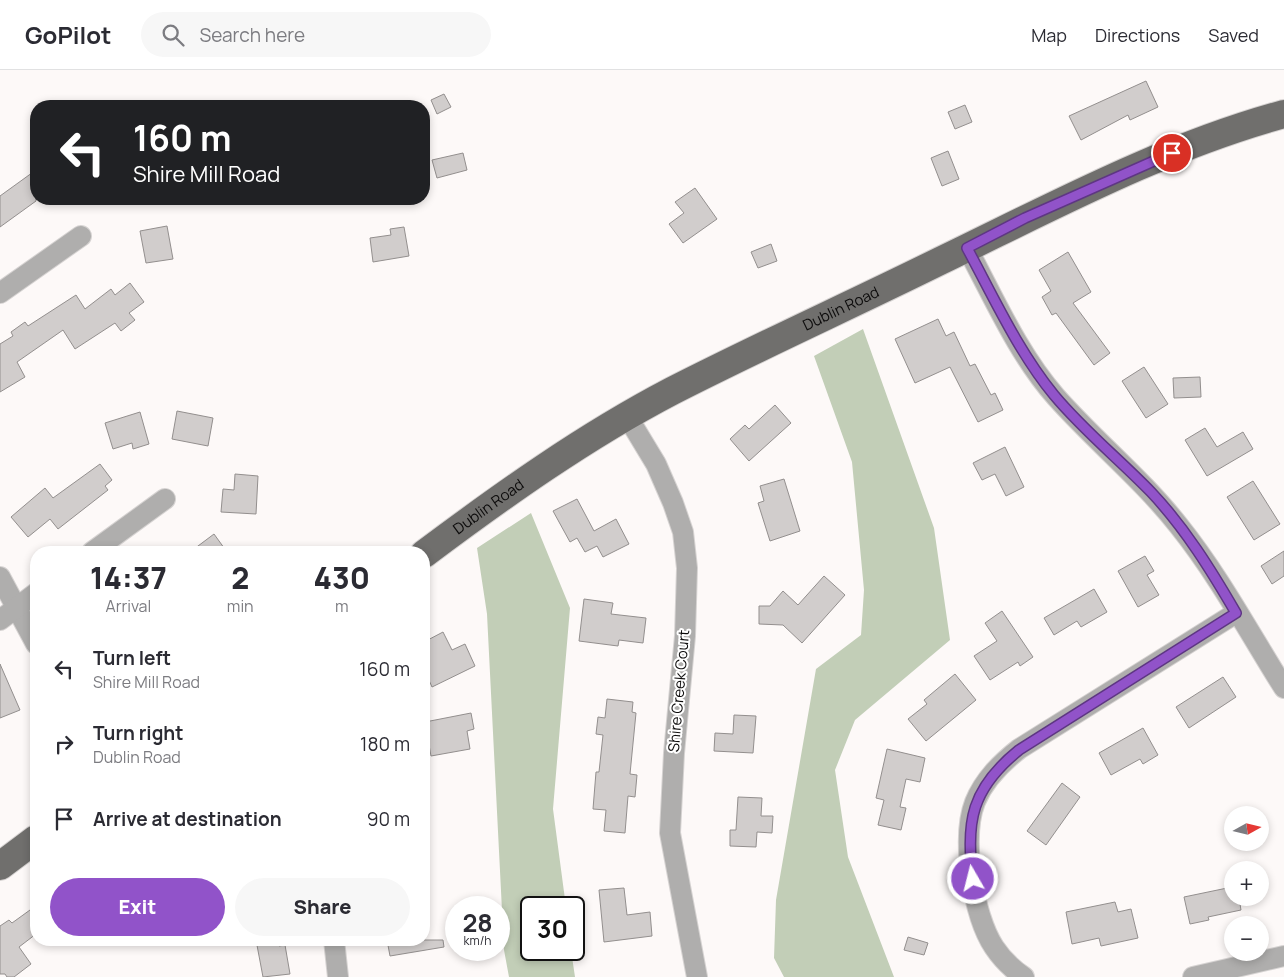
<!DOCTYPE html>
<html lang="en">
<head>
<meta charset="utf-8">
<style>
  :root { --surface:#fff; --page:#f7f7f7; --text:#2b2b33; --muted:#7c7c81; --line:#e1e1e2; --accent:#9153c9 }
  body { margin:0; font-family:Manrope,sans-serif; background:var(--page); color:var(--text); height:100vh; display:flex; flex-direction:column; font-size:19px; white-space:nowrap }
  * { box-sizing:border-box; margin:0 }
  p { font-size:16px; color:var(--muted) }
  .icon { flex:none; width:28px; height:28px; fill:none; stroke:currentColor; stroke-width:2; stroke-linecap:round; stroke-linejoin:round }
  .map { position:relative; flex:1; overflow:hidden }
  .drawer { position:absolute; left:30px; top:476px; width:400px; height:400px; display:flex; flex-direction:column; background:var(--surface); border-radius:20px; box-shadow:0 2px 8px #0003 }
  .drawer>* { flex:none }
  .banner { position:absolute; left:30px; top:30px; width:400px; height:105px; border-radius:20px; box-shadow:0 2px 8px #0003; background:#202124; color:#fff; overflow:hidden }
  .needle { width:32px; rotate:82deg }
  .tools { position:absolute; left:1224px; top:736px; display:grid; gap:10px }
  .tools a { display:grid; place-items:center; width:45px; height:45px; border-radius:50%; background:var(--surface); box-shadow:0 2px 8px #0003; font-size:25px }
  .speed { position:absolute; left:445px; top:826px; display:flex; gap:10px; font-size:25px; font-weight:700; text-align:center }
  .speed>* { display:grid; place-content:center; width:65px; height:65px; border-radius:50%; background:var(--surface); box-shadow:0 2px 8px #0003; line-height:1 }
  .speed small { font-size:12px; font-weight:400 }
  .speed .limit { border:2px solid #111; border-radius:8px; background:#fff; color:#111 }
  .pin { position:absolute; display:grid; place-items:center; width:42px; height:42px; color:#fff; margin:-21px; border:2px solid #fff; border-radius:50%; box-shadow:0 1px 5px #0007 }
  .me { position:absolute; width:55px; margin:-28px; rotate:352deg; stroke-linejoin:round; filter:drop-shadow(0 0 4px #0008) }
  .turn { display:flex; align-items:center; gap:18px; height:105px; padding:0 20px; font-size:22px }
  .turn .icon { width:65px; height:65px; stroke-width:2.5 }
  .turn b { display:block; font-size:35px; line-height:42px }
  .eta { display:flex; justify-content:space-evenly; align-items:center; height:85px; text-align:center }
  .eta b { font-size:30px; font-weight:800; line-height:35px }
  .cta { display:flex; gap:10px; margin-top:auto; padding:10px 20px }
  .cta a { flex:1; height:58px; border-radius:30px; background:var(--accent); color:#fff; font-size:20px; font-weight:800; line-height:58px; text-align:center }
  .cta a+a { background:var(--page); color:var(--text) }
  ul { padding:0; list-style:none }
  li { display:flex; align-items:center; gap:15px; height:75px; padding:0 20px }
  li div { flex:1 }
  li b { display:block; font-size:19px }
  li em { font-style:normal }
  header { display:flex; align-items:center; gap:30px; box-sizing:border-box; height:70px; padding:0 25px; background:var(--surface); border-bottom:1px solid var(--line) }
  header strong { font-size:24px }
  nav { display:flex; gap:28px; margin-inline-start:auto; font-size:18px }
  .search { width:350px; height:45px; background:var(--page); display:flex; align-items:center; gap:12px; box-sizing:border-box; padding:0 18px; border-radius:28px; color:var(--muted); font-size:19px }
  .map>svg:first-child { display:block }
</style>
</head>
<body>
<header>
<strong>GoPilot</strong>
<div class="search"><svg class="icon" aria-label="search" viewBox="0 0 24 24"><circle cx="10" cy="10" r="6"/><path d="M15 15l6 6"/></svg>Search here</div>
<nav><a>Map</a><a>Directions</a><a>Saved</a></nav>
</header>
<div class="map">
<svg width="1284" height="907" viewBox="0 0 1284 907">
  <rect width="100%" height="100%" fill="#fdf9f8"/>
  <g fill="#c2ceb7">
    <path d="M 863,259 L 934,458 L 950,570 L 855,650 L 835,700 L 848,787 L 894,907 L 784,907 L 774,888 L 776,830 L 816,599 L 861,565 L 864,520 L 852,392 L 814,286 Z"/>
    <path d="M 531,443 L 570,538 L 553,739 L 566,837 L 531,838 L 531,880 L 571,880 L 575,907 L 509,907 L 504,880 L 487,544 L 477,478 Z"/>
  </g>
  <g fill="#d1cdcc" stroke="#938f8e">
    <path d="M 1146,11 L 1158,37 L 1130,50 L 1128,45 L 1081,70 L 1069,46 Z"/>
    <path d="M 444,24 L 451,37 L 437,44 L 431,30 Z"/>
    <path d="M 965,35 L 972,52 L 955,59 L 948,42 Z"/>
    <path d="M 948,81 L 959,109 L 942,116 L 931,88 Z"/>
    <path d="M 463,83 L 467,100 L 437,108 L 432,90 Z"/>
    <path d="M 36,100 L 36,131 L 0,157 L 0,126 Z"/>
    <path d="M 695,118 L 717,149 L 683,173 L 669,154 L 684,143 L 675,132 Z"/>
    <path d="M 167,156 L 173,189 L 146,193 L 140,161 Z"/>
    <path d="M 404,157 L 409,186 L 373,192 L 370,168 L 391,165 L 390,159 Z"/>
    <path d="M 771,174 L 777,191 L 758,198 L 751,182 Z"/>
    <path d="M 1068,182 L 1091,222 L 1073,233 L 1110,283 L 1094,295 L 1056,243 L 1052,245 L 1042,227 L 1051,221 L 1039,200 Z"/>
    <path d="M 130,213 L 144,232 L 129,243 L 135,250 L 121,261 L 115,253 L 75,279 L 63,260 L 17,292 L 25,307 L 0,322 L 0,274 L 13,266 L 11,262 L 25,252 L 28,256 L 76,225 L 85,239 L 111,219 L 115,225 Z"/>
    <path d="M 938,249 L 946,266 L 954,262 L 970,296 L 975,294 L 991,325 L 995,323 L 1003,340 L 978,352 L 950,297 L 915,313 L 895,269 Z"/>
    <path d="M 1144,297 L 1168,334 L 1146,348 L 1122,311 Z"/>
    <path d="M 1200,307 L 1201,327 L 1174,328 L 1173,308 Z"/>
    <path d="M 775,335 L 791,353 L 749,391 L 730,369 L 745,355 L 749,359 Z"/>
    <path d="M 177,341 L 213,348 L 208,376 L 172,369 Z"/>
    <path d="M 140,342 L 149,374 L 133,379 L 132,373 L 113,379 L 105,353 Z"/>
    <path d="M 1205,358 L 1217,377 L 1243,362 L 1253,379 L 1207,406 L 1185,370 Z"/>
    <path d="M 1005,377 L 1024,417 L 1006,426 L 995,404 L 982,410 L 973,393 Z"/>
    <path d="M 100,394 L 112,410 L 105,416 L 108,420 L 58,459 L 50,449 L 28,467 L 11,447 L 45,418 L 53,428 Z"/>
    <path d="M 235,404 L 258,406 L 256,444 L 221,442 L 223,419 L 234,420 Z"/>
    <path d="M 784,409 L 800,461 L 770,471 L 758,433 L 764,431 L 760,416 Z"/>
    <path d="M 1253,411 L 1280,454 L 1254,470 L 1227,427 Z"/>
    <path d="M 577,429 L 594,461 L 616,449 L 629,474 L 603,487 L 597,476 L 585,482 L 577,468 L 570,472 L 553,441 Z"/>
    <path d="M 214,464 L 227,482 L 190,482 Z"/>
    <path d="M 1284,481 L 1284,506 L 1272,514 L 1261,496 Z"/>
    <path d="M 1145,486 L 1154,501 L 1147,505 L 1159,525 L 1138,537 L 1118,501 Z"/>
    <path d="M 824,506 L 845,525 L 802,573 L 783,555 L 759,554 L 759,536 L 770,536 L 783,521 L 798,535 Z"/>
    <path d="M 1094,519 L 1107,542 L 1081,557 L 1077,551 L 1054,565 L 1044,548 Z"/>
    <path d="M 584,529 L 613,533 L 611,544 L 646,548 L 643,573 L 619,570 L 618,576 L 579,571 Z"/>
    <path d="M 1002,541 L 1033,587 L 1020,596 L 1018,592 L 990,610 L 974,586 L 997,571 L 985,553 Z"/>
    <path d="M 443,562 L 452,580 L 465,574 L 475,596 L 432,617 L 424,599 L 424,572 Z"/>
    <path d="M 0,594 L 20,640 L 0,648 Z"/>
    <path d="M 955,604 L 976,630 L 926,671 L 908,649 L 927,634 L 924,630 Z"/>
    <path d="M 1223,607 L 1236,627 L 1189,658 L 1176,637 Z"/>
    <path d="M 607,629 L 633,632 L 632,642 L 636,643 L 630,704 L 637,705 L 635,727 L 628,726 L 625,763 L 604,761 L 606,740 L 593,739 L 596,702 L 599,702 L 603,665 L 596,664 L 598,647 L 605,648 Z"/>
    <path d="M 471,643 L 474,659 L 467,661 L 470,679 L 431,686 L 425,652 Z"/>
    <path d="M 734,645 L 756,646 L 753,683 L 714,681 L 715,663 L 733,664 Z"/>
    <path d="M 1143,658 L 1158,685 L 1143,694 L 1140,689 L 1111,705 L 1099,683 Z"/>
    <path d="M 887,679 L 925,688 L 920,712 L 906,709 L 900,737 L 906,738 L 901,760 L 878,755 L 884,730 L 876,728 Z"/>
    <path d="M 1062,713 L 1080,727 L 1046,775 L 1027,761 Z"/>
    <path d="M 738,727 L 762,728 L 761,746 L 773,746 L 772,763 L 757,762 L 756,777 L 730,776 L 730,760 L 736,760 Z"/>
    <path d="M 1232,817 L 1232,828 L 1239,828 L 1241,840 L 1208,847 L 1209,850 L 1190,854 L 1184,827 Z"/>
    <path d="M 624,818 L 627,845 L 650,842 L 652,866 L 604,872 L 599,820 Z"/>
    <path d="M 1115,832 L 1118,842 L 1131,839 L 1138,868 L 1101,876 L 1099,868 L 1072,874 L 1066,842 Z"/>
    <path d="M 30,840 L 36,849 L 36,864 L 19,877 L 31,894 L 14,907 L 7,907 L 5,904 L 0,904 L 0,856 L 9,850 L 12,853 Z"/>
    <path d="M 908,867 L 928,873 L 924,885 L 904,880 Z"/>
    <path d="M 256,870 L 278,870 L 279,876 L 285,875 L 290,904 L 263,907 Z"/>
    <path d="M 387,870 L 443,870 L 444,877 L 390,886 Z"/>
  </g>
  <g fill="none" stroke-linecap="round" stroke-linejoin="round">
    <defs>
      <g id="street">
        <path d="M 967,178 C 994,228 1018,284 1056,327 C 1096,372 1142,409 1179,456 C 1219,506 1250,564 1284,618"/>
        <path d="M 0,223 L 81,166"/>
        <path d="M 627,346 L 656,394 L 673,433 L 683,462 L 687,498 L 685,566 L 674,683 L 670,763 L 697,907"/>
        <path d="M 92,482 L 165,429"/>
        <path d="M 0,507 L 36,574"/>
        <path d="M 0,550 L 36,523"/>
        <path d="M 334,870 L 338,907"/>
        <path d="M 1024,907 C 1012,899 1002,889 994,877 C 973,845 961,768 975,732 C 984,710 1000,694 1019,679 L 1236,543"/>
        <path d="M 1193,907 L 1284,886"/>
      </g>
      <g id="primary">
        <path id="s1" d="M 424,484 C 503,425 584,367 672,321 C 760,276 851,235 940,191 C 1052,137 1163,77 1284,44"/>
        <path d="M 0,796 L 36,769"/>
      </g>
    </defs>
    <use href="#street" stroke="#d6d3d2" stroke-width="22"/>
    <use href="#primary" stroke="#d6d3d2" stroke-width="30"/>
    <use href="#street" stroke="#afaead" stroke-width="20"/>
    <use href="#primary" stroke="#706f6d" stroke-width="28"/>
  </g>
  <g fill="none" stroke-linecap="round" stroke-linejoin="round">
    <defs>
      <path id="route" d="M 973,809 C 965,751 972,718 1019,680 L 1236,543 C 1211,500 1185,458 1151,422 C 1119,389 1083,360 1054,325 C 1018,281 994,228 967,178 L 1025,148 L 1172,83"/>
    </defs>
    <use href="#route" stroke="#5e3683" stroke-width="12"/>
    <use href="#route" stroke="#9153c9" stroke-width="9"/>
  </g>
  <g text-anchor="middle" stroke-width="4" stroke-linejoin="round" paint-order="stroke">
    <g font-size="15" fill="#0c0b0b" stroke="#fff">
      <text dy="5" stroke="none"><textPath href="#s1" startOffset="485">Dublin Road</textPath></text>
      <text dy="5" stroke="none"><textPath href="#s1" startOffset="80">Dublin Road</textPath></text>
      <text transform="translate(679 621) rotate(-85)" y="5">Shire Creek Court</text>
    </g>
  </g>
</svg>
<div class="tools">
<a><svg class="needle" viewBox="-14 -14 28 28"><path d="M0-13l5 13h-10z" fill="#e53935"/><path d="M0 13l5-13h-10z" fill="#7c7c81"/></svg></a>
<a>+</a>
<a>−</a>
</div>
<div class="speed"><div>28<small>km/h</small></div><div class="limit">30</div></div>
<div class="pin" style="left:1172px;top:83px;background:#d93025"><svg class="icon" aria-label="arrive" viewBox="0 0 24 24"><path d="M6 21V4h12l-3 4 3 4H6"/></svg></div>
<svg class="me" style="left:973px;top:809px" viewBox="-20 -20 40 40"><circle r="17" fill="#9153c9" stroke="#fff" stroke-width="3"/><path d="M0-11L8 9 0 5-8 9z" fill="#fff"/></svg>
<div class="banner">
<div class="turn"><svg class="icon" aria-label="left" viewBox="0 0 24 24"><path d="M17 20v-9H6M10 6l-5 5 5 5"/></svg><div><b>160 m</b>Shire Mill Road</div></div>
</div>
<section class="drawer">
<div class="eta">
<div><b>14:37</b><p>Arrival</p></div>
<div><b>2</b><p>min</p></div>
<div><b>430</b><p>m</p></div>
</div>
<ul>
<li><svg class="icon" aria-label="left" viewBox="0 0 24 24"><path d="M17 20v-9H6M10 6l-5 5 5 5"/></svg><div><b>Turn left</b><p>Shire Mill Road</p></div><em>160 m</em></li>
<li><svg class="icon" aria-label="right" viewBox="0 0 24 24"><path d="M7 20v-9h11M14 6l5 5-5 5"/></svg><div><b>Turn right</b><p>Dublin Road</p></div><em>180 m</em></li>
<li><svg class="icon" aria-label="arrive" viewBox="0 0 24 24"><path d="M6 21V4h12l-3 4 3 4H6"/></svg><div><b>Arrive at destination</b></div><em>90 m</em></li>
</ul>
<div class="cta"><a>Exit</a><a>Share</a></div>
</section>
</div>
</body>
</html>
